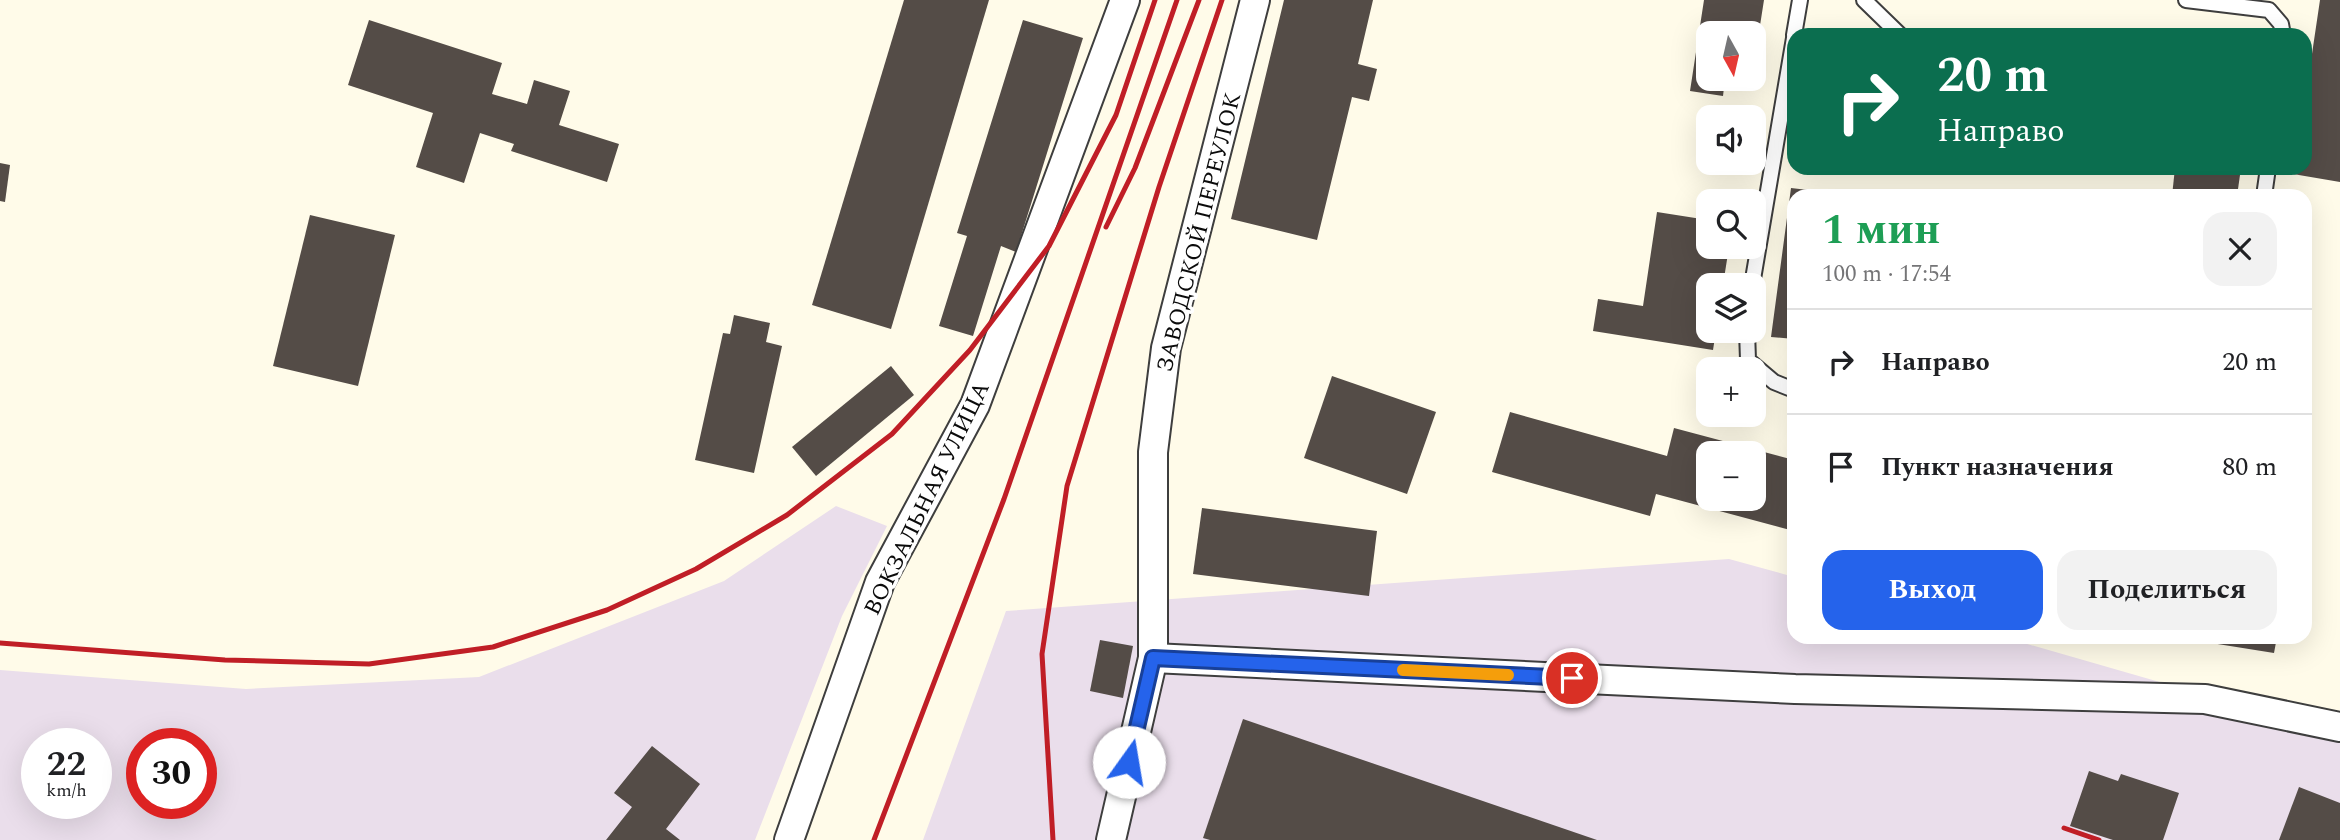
<!DOCTYPE html>
<html lang="ru">
<head>
<meta charset="utf-8">
<style>
  :root { --surface:#fff; --page:#f2f2f2; --text:#202124; --muted:#757577; --line:#e0e0e0; --accent:#2563eb }
  body { margin:0; font-family:Spectral,serif; background:var(--page); color:var(--text); height:100vh; display:flex; flex-direction:column; font-size:26px; white-space:nowrap }
  * { box-sizing:border-box; margin:0 }
  p { font-size:23px; color:var(--muted) }
  .icon { flex:none; width:38px; height:38px; fill:none; stroke:currentColor; stroke-width:2; stroke-linecap:round; stroke-linejoin:round }
  .map { position:relative; flex:1; overflow:hidden }
  .drawer { position:absolute; left:1787px; top:189px; width:525px; height:455px; display:flex; flex-direction:column; background:var(--surface); border-radius:21px; box-shadow:0 7px 28px #0002 }
  .drawer>* { flex:none }
  .guide { position:absolute; left:1787px; top:28px; width:525px; height:147px; border-radius:21px; box-shadow:0 7px 28px #0002; background:#0b6e4f; color:#fff; overflow:hidden }
  .needle { width:46px; rotate:172deg }
  .controls { position:absolute; left:1696px; top:21px; display:grid; gap:14px }
  .controls a { display:grid; place-items:center; width:70px; height:70px; border-radius:14px; background:var(--surface); box-shadow:0 7px 28px #0002; font-size:35px }
  .speed { position:absolute; left:21px; top:728px; display:flex; gap:14px; font-size:35px; font-weight:700; text-align:center }
  .speed>* { display:grid; place-content:center; width:91px; height:91px; border-radius:50%; background:var(--surface); box-shadow:0 7px 28px #0002; line-height:1 }
  .speed small { font-size:18px; font-weight:400 }
  .speed .limit { border:10px solid #d22; background:#fff; color:#111 }
  .pin { position:absolute; display:grid; place-items:center; width:60px; height:60px; color:#fff; margin:-30px; border:4px solid #fff; border-radius:50%; box-shadow:0 2px 7px #0007 }
  .me { position:absolute; width:77px; margin:-38px; rotate:13deg; stroke-linejoin:round; filter:drop-shadow(0 0 5px #0008) }
  .turn { display:flex; align-items:center; gap:24px; height:147px; padding:0 35px; font-size:32px }
  .turn .icon { width:91px; height:91px; stroke-width:2.5 }
  .turn b { display:block; font-size:49px; line-height:60px }
  .round { display:grid; place-items:center; flex:none; width:74px; height:74px; border-radius:21px; background:var(--page) }
  .summary { display:flex; align-items:center; justify-content:space-between; height:119px; padding:0 35px }
  h1 { font-size:42px; font-weight:700; line-height:52px; color:#1e9e55 }
  .primary-button { display:flex; gap:14px; margin-top:auto; padding:14px 35px }
  .primary-button a { flex:1; height:80px; border-radius:21px; background:var(--accent); color:#fff; font-size:28px; font-weight:700; line-height:80px; text-align:center }
  .primary-button a+a { background:var(--page); color:var(--text) }
  ul { padding:0; list-style:none }
  li { display:flex; align-items:center; gap:21px; height:105px; padding:0 35px; border-top:2px solid var(--line) }
  li div { flex:1 }
  li b { display:block; font-size:26px }
  li em { font-style:normal }
  .map>svg:first-child { display:block }
</style>
</head>
<body>
<div class="map">
<svg width="2340" height="840" viewBox="0 0 2340 840">
  <rect width="100%" height="100%" fill="#fffbe9"/>
  <g fill="#eadeeb" fill-rule="evenodd">
    <path d="M 836,506 L 887,526 L 842,616 L 755,840 L 0,840 L 0,670 L 246,689 L 479,677 L 724,581 ZM 37,744 L 96,744 L 96,803 L 37,803 ZM 142,744 L 201,744 L 201,803 L 142,803 Z"/>
    <path d="M 1729,559 L 1794,577 L 1794,637 L 2003,637 L 2340,734 L 2340,840 L 923,840 L 1006,611 Z"/>
  </g>
  <g fill="#544c47" fill-rule="evenodd">
    <path d="M 904,0 L 989,0 L 891,329 L 812,305 Z"/>
    <path d="M 1284,0 L 1373,0 L 1358,64 L 1377,69 L 1369,101 L 1352,97 L 1317,240 L 1231,219 Z"/>
    <path d="M 1704,0 L 1764,0 L 1756,51 L 1754,50 L 1754,33 L 1708,33 L 1708,79 L 1725,79 L 1723,96 L 1690,91 Z"/>
    <path d="M 2320,0 L 2340,0 L 2340,182 L 2293,174 L 2294,168 L 2305,168 L 2305,101 Z"/>
    <path d="M 369,20 L 502,63 L 492,94 L 527,104 L 534,80 L 570,91 L 559,125 L 619,144 L 607,182 L 511,151 L 514,144 L 480,133 L 464,183 L 416,167 L 433,113 L 348,85 Z"/>
    <path d="M 1023,20 L 1083,38 L 1016,252 L 1001,246 L 973,336 L 939,326 L 967,236 L 957,233 Z"/>
    <path d="M 0,163 L 10,165 L 5,202 L 0,201 Z"/>
    <path d="M 2175,168 L 2241,168 L 2237,196 L 2172,196 Z"/>
    <path d="M 1791,188 L 1842,194 L 1794,196 L 1794,339 L 1771,337 Z"/>
    <path d="M 1657,212 L 1708,220 L 1708,247 L 1729,247 L 1723,285 L 1708,285 L 1708,331 L 1716,331 L 1713,350 L 1593,331 L 1598,299 L 1643,306 Z"/>
    <path d="M 310,215 L 395,235 L 358,386 L 273,366 Z"/>
    <path d="M 734,315 L 770,323 L 766,342 L 782,346 L 754,473 L 695,460 L 723,333 L 730,334 Z"/>
    <path d="M 891,366 L 914,395 L 816,476 L 792,447 Z"/>
    <path d="M 1332,376 L 1436,412 L 1407,494 L 1304,458 Z"/>
    <path d="M 1510,412 L 1667,456 L 1674,428 L 1794,460 L 1794,531 L 1656,494 L 1650,516 L 1492,472 ZM 1708,453 L 1754,453 L 1754,499 L 1708,499 Z"/>
    <path d="M 1202,508 L 1377,531 L 1369,596 L 1193,574 Z"/>
    <path d="M 2206,637 L 2277,637 L 2274,653 L 2205,642 Z"/>
    <path d="M 1100,640 L 1133,646 L 1123,698 L 1090,691 Z"/>
    <path d="M 1243,719 L 1597,840 L 1210,840 L 1203,838 Z"/>
    <path d="M 652,746 L 700,784 L 666,829 L 680,840 L 606,840 L 632,807 L 614,793 Z"/>
    <path d="M 2089,771 L 2118,781 L 2121,774 L 2179,793 L 2163,840 L 2113,840 L 2070,826 Z"/>
    <path d="M 2299,787 L 2340,803 L 2340,840 L 2279,840 Z"/>
  </g>
  <g fill="none" stroke-linecap="round" stroke-linejoin="round">
    <defs>
      <g id="service">
        <path d="M 1864,0 L 1900,35"/>
        <path d="M 2186,0 L 2269,10 L 2281,24 L 2283,35"/>
        <path d="M 1794,35 L 1800,0"/>
        <path d="M 2264,196 L 2268,168"/>
        <path d="M 1752,285 L 1794,38"/>
        <path d="M 1747,331 L 1748,360 L 1774,382 L 1794,390"/>
      </g>
      <g id="minor">
        <path d="M 1153,658 L 1795,689 L 2205,699 L 2340,727"/>
        <path d="M 789,840 L 880,582 L 975,405 L 1125,0"/>
        <path d="M 1111,840 L 1153,658 L 1153,452 L 1166,348 L 1255,0"/>
      </g>
    </defs>
    <use href="#service" stroke="#3e3e3e" stroke-width="18"/>
    <use href="#minor" stroke="#3e3e3e" stroke-width="32"/>
    <use href="#service" stroke="#fff" stroke-width="14"/>
    <use href="#minor" stroke="#fff" stroke-width="28"/>
    <g stroke="#c01e26" stroke-width="5">
      <path d="M 1106,227 L 1135,168 L 1199,0"/>
      <path d="M 0,643 L 225,660 L 369,664 L 493,647 L 607,610 L 696,569 L 787,515 L 892,434 L 970,350 L 1049,246 L 1116,115 L 1155,0"/>
      <path d="M 2064,828 L 2099,840"/>
      <path d="M 874,840 L 1004,499 L 1177,0"/>
      <path d="M 1053,840 L 1042,654 L 1067,486 L 1159,187 L 1222,0"/>
    </g>
  </g>
  <g fill="none" stroke-linecap="round" stroke-linejoin="round">
    <defs>
      <path id="route" d="M 1129,762 L 1153,658 L 1572,678"/>
    </defs>
    <use href="#route" stroke="#184099" stroke-width="18"/>
    <use href="#route" stroke="#2563eb" stroke-width="12"/>
    <path stroke="#f59e0b" stroke-width="12" d="M 1403,670 L 1508,675"/>
  </g>
  <g text-anchor="middle" stroke-width="7" stroke-linejoin="round" paint-order="stroke">
    <g font-size="23" fill="#0b0b0b" stroke="#fff">
      <text transform="translate(1198 232) rotate(-76)" y="8">ЗАВОДСКОЙ ПЕРЕУЛОК</text>
      <text transform="translate(926 498) rotate(-64)" y="8">ВОКЗАЛЬНАЯ УЛИЦА</text>
    </g>
  </g>
</svg>
<div class="controls">
<a><svg class="needle" viewBox="-14 -14 28 28"><path d="M0-13l5 13h-10z" fill="#e53935"/><path d="M0 13l5-13h-10z" fill="#757577"/></svg></a>
<a><svg class="icon" aria-label="sound" viewBox="0 0 24 24"><path d="M4 9h4l5-4v14l-5-4H4zM17 9q2 3 0 6"/></svg></a>
<a><svg class="icon" aria-label="search" viewBox="0 0 24 24"><circle cx="10" cy="10" r="6"/><path d="M15 15l6 6"/></svg></a>
<a><svg class="icon" aria-label="layers" viewBox="0 0 24 24"><path d="M12 4l9 5-9 5-9-5zM3 14l9 5 9-5"/></svg></a>
<a>+</a>
<a>−</a>
</div>
<div class="speed"><div>22<small>km/h</small></div><div class="limit">30</div></div>
<div class="pin" style="left:1572px;top:678px;background:#d93025"><svg class="icon" aria-label="arrive" viewBox="0 0 24 24"><path d="M6 21V4h12l-3 4 3 4H6"/></svg></div>
<svg class="me" style="left:1129px;top:762px" viewBox="-20 -20 40 40"><circle r="19" fill="#fff"/><path d="M0-13L10 11 0 6-10 11z" fill="#2563eb"/></svg>
<div class="guide">
<div class="turn"><svg class="icon" aria-label="right" viewBox="0 0 24 24"><path d="M7 20v-9h11M14 6l5 5-5 5"/></svg><div><b>20 m</b>Направо</div></div>
</div>
<section class="drawer">
<div class="summary"><div><h1>1 мин</h1><p>100 m · 17:54</p></div><a class="round"><svg class="icon" aria-label="close" viewBox="0 0 24 24"><path d="M6 6l12 12M18 6L6 18"/></svg></a></div>
<ul>
<li><svg class="icon" aria-label="right" viewBox="0 0 24 24"><path d="M7 20v-9h11M14 6l5 5-5 5"/></svg><div><b>Направо</b></div><em>20 m</em></li>
<li><svg class="icon" aria-label="arrive" viewBox="0 0 24 24"><path d="M6 21V4h12l-3 4 3 4H6"/></svg><div><b>Пункт назначения</b></div><em>80 m</em></li>
</ul>
<div class="primary-button"><a>Выход</a><a>Поделиться</a></div>
</section>
</div>
</body>
</html>
